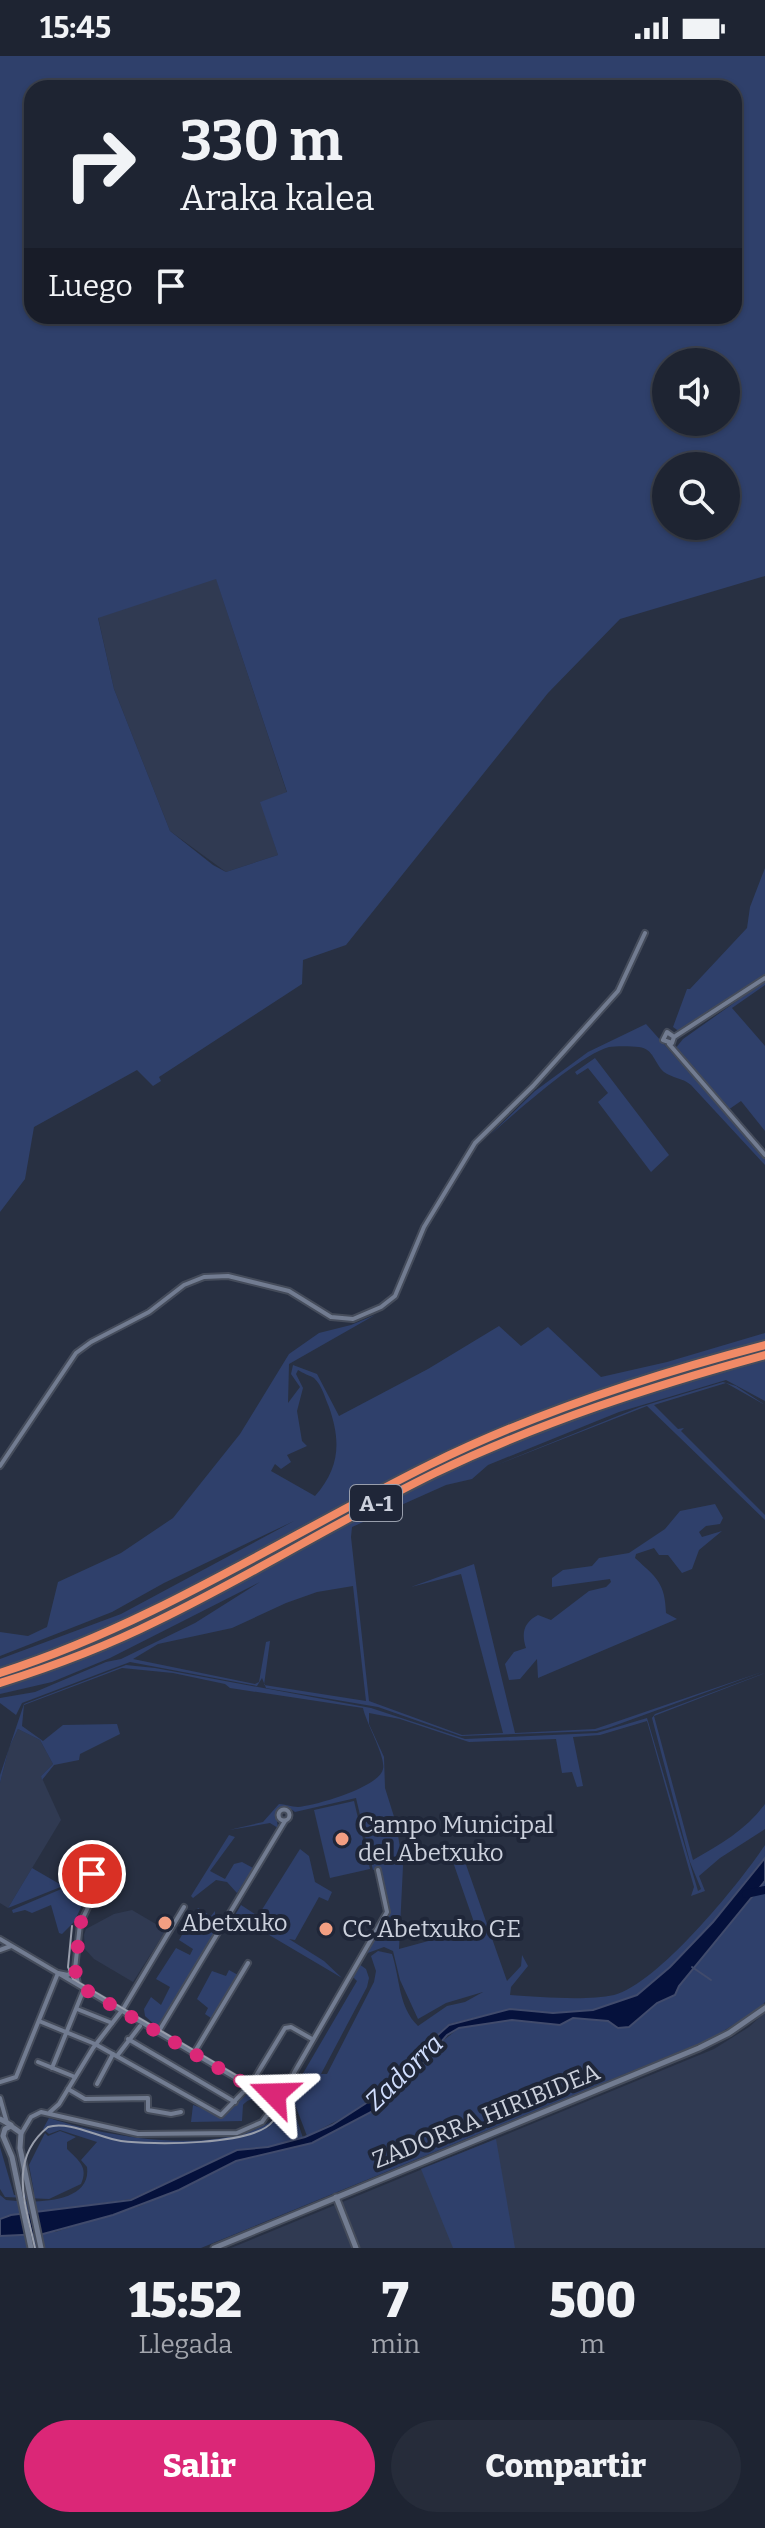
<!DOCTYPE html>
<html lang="es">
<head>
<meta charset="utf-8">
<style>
  :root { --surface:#1e2432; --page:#262c3a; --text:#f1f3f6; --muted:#a1a4ac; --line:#3c414d; --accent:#db2777 }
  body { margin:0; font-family:Bitter,serif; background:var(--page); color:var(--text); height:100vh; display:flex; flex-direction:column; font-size:30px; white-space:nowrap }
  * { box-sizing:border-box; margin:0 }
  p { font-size:26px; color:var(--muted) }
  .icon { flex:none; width:44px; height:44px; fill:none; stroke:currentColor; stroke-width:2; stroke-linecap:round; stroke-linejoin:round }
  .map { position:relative; height:2192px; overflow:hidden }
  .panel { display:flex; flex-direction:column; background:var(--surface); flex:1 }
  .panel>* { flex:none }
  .guide { position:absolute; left:24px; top:24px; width:718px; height:244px; border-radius:24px; box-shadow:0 2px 6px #0004,0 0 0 2px var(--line); background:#1e2432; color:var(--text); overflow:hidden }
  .tools { position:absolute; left:652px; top:292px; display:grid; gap:16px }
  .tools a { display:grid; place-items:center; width:88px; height:88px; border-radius:50%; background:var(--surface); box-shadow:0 2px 6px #0004,0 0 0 2px var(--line); font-size:40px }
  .pin { position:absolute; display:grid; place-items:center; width:68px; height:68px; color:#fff; margin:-34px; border:4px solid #fff; border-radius:50%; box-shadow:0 2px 8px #0007 }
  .me { position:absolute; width:88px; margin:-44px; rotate:292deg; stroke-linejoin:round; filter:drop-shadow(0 0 6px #0008) }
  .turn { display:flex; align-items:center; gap:28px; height:168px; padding:0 24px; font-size:36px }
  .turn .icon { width:104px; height:104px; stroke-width:2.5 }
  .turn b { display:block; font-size:56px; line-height:68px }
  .then { display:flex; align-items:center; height:76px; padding:0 24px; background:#0003; gap:16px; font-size:30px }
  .eta { display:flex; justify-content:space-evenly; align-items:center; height:136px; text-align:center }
  .eta b { font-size:48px; font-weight:800; line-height:56px }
  .button { display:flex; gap:16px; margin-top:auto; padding:16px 24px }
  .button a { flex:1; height:92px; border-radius:48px; background:var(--accent); color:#fff; font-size:32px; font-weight:800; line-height:92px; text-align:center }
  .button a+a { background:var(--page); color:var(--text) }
  .status { display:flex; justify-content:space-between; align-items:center; height:56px; padding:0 40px; background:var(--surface); direction:ltr }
  .status svg { height:22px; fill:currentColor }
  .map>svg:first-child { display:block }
</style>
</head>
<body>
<div class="status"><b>15:45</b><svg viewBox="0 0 49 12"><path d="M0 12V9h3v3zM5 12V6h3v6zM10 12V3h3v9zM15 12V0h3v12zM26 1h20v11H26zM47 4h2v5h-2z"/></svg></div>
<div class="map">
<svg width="765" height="2192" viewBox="0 0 765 2192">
  <rect width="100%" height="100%" fill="#283042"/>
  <g fill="#303a52">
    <path d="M 216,522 L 287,737 L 261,746 L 278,799 L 226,816 L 170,775 L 114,633 L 98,561 Z"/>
    <path d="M 18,1673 L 40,1684 L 53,1708 L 41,1720 L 61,1764 L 8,1852 L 0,1847 L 0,1727 L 9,1692 Z"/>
    <path d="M 132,1854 L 166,1874 L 133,1926 L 94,1903 L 85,1893 L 84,1879 L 86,1873 L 114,1858 Z"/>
    <path d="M 765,1956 L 765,2192 L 231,2192 L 714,1993 L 749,1971 Z"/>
  </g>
  <g fill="#2f406b" fill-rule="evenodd">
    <path d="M 0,0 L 765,0 L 765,520 L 620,563 L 548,637 L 346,889 L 303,904 L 302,928 L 159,1021 L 161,1025 L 153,1030 L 137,1014 L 34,1071 L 25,1123 L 0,1156 ZM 734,32 L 734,260 L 32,260 L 32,32 ZM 666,306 L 726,306 L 726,366 L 666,366 ZM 666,410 L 726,410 L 726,470 L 666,470 ZM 216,523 L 287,736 L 260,746 L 278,799 L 226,816 L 213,809 L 170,775 L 114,633 L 98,562 Z"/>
    <path d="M 765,812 L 765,919 L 680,976 L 673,971 L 687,933 L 690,933 L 747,872 L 750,851 Z"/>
    <path d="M 765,925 L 765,929 L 732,952 L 765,990 L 765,1075 L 741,1045 L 728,1054 L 675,993 L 683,983 Z"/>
    <path d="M 646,968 L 765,1102 L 765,1109 L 691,1029 C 683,1022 672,1022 664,1016 C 654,1007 654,993 639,991 C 631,990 615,990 609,991 C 581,998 514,1058 490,1079 L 535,1035 L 588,996 Z"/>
    <path d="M 595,1002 L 669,1099 L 651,1116 L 598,1046 L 608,1037 L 588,1012 L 577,1019 L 575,1016 Z"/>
    <path d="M 375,1259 L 289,1308 L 288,1347 L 300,1331 L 291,1318 L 293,1309 L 317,1318 L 339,1360 L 428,1313 L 499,1270 L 521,1290 L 548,1271 L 601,1321 L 667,1306 L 765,1277 L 765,1285 C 609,1321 463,1385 322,1460 C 216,1515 115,1577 0,1612 L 0,1603 L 121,1558 L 294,1465 L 164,1527 L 112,1556 L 0,1600 L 0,1576 L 28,1580 L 47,1571 L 58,1526 L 121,1497 L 173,1462 L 240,1378 L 289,1298 L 319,1277 L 351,1269 ZM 298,1314 C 302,1317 311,1320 314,1322 C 322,1329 325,1342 329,1351 C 341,1385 340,1412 315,1440 L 271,1415 L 275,1408 L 281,1413 L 291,1406 L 287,1399 L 307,1390 L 302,1385 L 297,1355 L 303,1332 L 296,1318 Z"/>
    <path d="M 765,1304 L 765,1345 L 726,1324 L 619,1356 L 488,1409 L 472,1423 L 446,1429 L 352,1471 L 351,1481 L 369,1645 L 462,1679 L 503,1677 L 461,1518 L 411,1531 L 474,1508 L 515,1677 L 595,1673 L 765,1615 L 608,1672 L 596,1675 L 461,1680 L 378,1651 L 266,1632 L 262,1622 L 257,1630 L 130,1606 L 22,1647 L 16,1659 L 0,1647 L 0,1642 L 35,1636 L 106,1606 L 121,1603 L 195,1567 L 260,1526 L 110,1602 L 52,1626 L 0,1638 L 0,1631 L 106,1593 L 449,1415 L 517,1385 L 638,1339 ZM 353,1530 L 366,1645 L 264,1629 L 270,1585 L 266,1586 L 259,1626 L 255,1628 L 133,1603 L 158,1588 L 232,1572 L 286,1547 L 317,1536 Z"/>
    <path d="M 723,1326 L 736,1330 L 765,1349 L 726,1327 L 654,1349 L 678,1373 L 684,1372 L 681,1375 L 765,1459 L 765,1464 L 647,1350 L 494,1410 L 640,1351 Z"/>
    <path d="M 715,1448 L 723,1462 L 720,1468 L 706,1470 L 699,1476 L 702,1481 L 722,1475 L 699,1494 L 692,1513 L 682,1517 L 668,1499 L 659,1499 L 654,1492 L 636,1498 L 635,1502 C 657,1522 665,1527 666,1557 L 677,1563 L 538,1622 L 537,1603 L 520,1623 L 509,1624 L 505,1608 L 514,1596 L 526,1592 C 521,1577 524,1566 538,1559 L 551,1564 L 589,1535 L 606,1531 L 611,1526 L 610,1523 L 552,1531 L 552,1522 L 563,1514 L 592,1510 L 599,1502 L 629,1497 L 665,1473 L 680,1455 Z"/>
    <path d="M 126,1609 L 155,1612 L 371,1652 L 465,1683 L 597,1677 L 647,1662 L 698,1835 L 701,1833 L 690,1806 L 652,1662 L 655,1658 L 765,1617 L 654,1660 L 693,1804 C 720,1789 747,1773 765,1748 L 765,1773 L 720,1802 L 699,1820 L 705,1835 L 691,1840 L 694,1831 L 647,1665 L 600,1679 L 573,1681 L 583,1730 L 577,1731 L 572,1716 L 562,1717 L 556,1683 L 469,1686 L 400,1663 L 369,1657 L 369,1668 L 384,1701 L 385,1732 L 396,1767 L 403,1810 L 399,1893 L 476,1872 L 453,1806 L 464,1803 L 507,1925 L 521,1910 L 522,1899 L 528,1910 L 511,1931 L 510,1939 C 539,1941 587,1945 614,1939 C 658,1928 740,1827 765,1789 L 765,1802 L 713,1866 L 670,1911 L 637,1939 L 593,1954 L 553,1957 L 510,1953 L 449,1968 L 400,2013 L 374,2042 L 358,2054 L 307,2080 L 291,2038 L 357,1925 L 352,1920 L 359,1908 L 366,1913 L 369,1922 L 367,1931 L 321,2018 L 327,2018 L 374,1926 L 376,1915 L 371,1900 L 378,1895 L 392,1898 C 400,1922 398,1951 418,1970 L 447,1950 L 465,1946 L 483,1936 L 446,1947 L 418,1963 L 400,1924 L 393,1895 L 384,1891 L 365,1898 L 389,1853 L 380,1813 L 373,1814 L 356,1742 L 295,1756 L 287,1750 L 282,1751 L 276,1758 L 278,1772 L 270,1767 L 229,1774 L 263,1766 L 279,1748 C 285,1748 291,1751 298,1751 C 314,1750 380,1731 383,1713 C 386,1701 366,1667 363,1652 L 230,1632 L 225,1628 L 173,1617 L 122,1612 L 24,1649 L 22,1670 L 43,1685 L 63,1669 L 117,1668 L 120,1678 L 80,1698 L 79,1704 L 54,1709 L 42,1724 L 41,1720 L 53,1708 L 40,1684 L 18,1673 L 9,1692 L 0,1727 L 0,1719 L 24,1648 Z"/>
    <path d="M 354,1745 L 370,1813 L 330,1822 L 314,1754 Z"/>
    <path d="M 229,1779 L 235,1781 L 210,1815 L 225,1823 L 234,1808 L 242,1806 L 253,1812 L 237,1837 L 227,1826 L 216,1824 L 193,1842 L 191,1840 Z"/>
    <path d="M 300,1793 L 309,1800 L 315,1826 L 332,1836 L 328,1845 L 319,1841 L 295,1884 L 289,1883 L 324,1905 L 342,1922 L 242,1863 L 232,1864 L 241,1849 L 258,1860 Z"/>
    <path d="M 32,1812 L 63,1830 L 8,1852 Z"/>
    <path d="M 765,1825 L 765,1946 L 758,1954 L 710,1983 L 201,2192 L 0,2192 L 0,2139 L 6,2144 C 30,2147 92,2149 87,2111 L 81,2104 L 97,2086 L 60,2074 L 49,2078 L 43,2073 L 49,2062 C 111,2082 215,2100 272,2065 L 267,2073 L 283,2056 L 297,2064 L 303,2082 L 268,2091 L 237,2094 L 131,2143 L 39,2156 L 55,2176 L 140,2150 L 236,2105 L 312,2087 L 396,2038 L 435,1991 L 459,1972 L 512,1964 L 560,1969 L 573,1962 L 608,1965 L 618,1972 L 629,1971 L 657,1947 L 675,1939 L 678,1930 Z"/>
    <path d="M 66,1831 L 85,1843 L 74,1866 L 62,1878 L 59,1877 L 51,1849 L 32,1857 L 25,1854 L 13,1857 L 12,1854 Z"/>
    <path d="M 198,1852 L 211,1860 L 215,1855 L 215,1880 L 157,1971 L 145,1960 L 144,1953 L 151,1941 L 161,1949 L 170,1931 L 156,1923 L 176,1892 L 190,1899 L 193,1893 L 179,1884 Z"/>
    <path d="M 229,1914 L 238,1919 L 214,1964 L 205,1958 L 208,1952 L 197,1943 L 212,1915 L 226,1920 Z"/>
    <path d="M 249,2036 L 264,2042 L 265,2047 C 257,2048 253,2038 243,2049 L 242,2065 L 191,2066 L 193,2049 L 224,2060 Z"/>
    <path d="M 60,2075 L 76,2081 L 67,2086 L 67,2093 C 78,2104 89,2111 81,2128 L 49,2143 L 5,2141 L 0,2133 L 0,2091 L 14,2139 L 34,2136 L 29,2109 L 45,2077 L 48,2080 Z"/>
    <path d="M 496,2083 L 515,2192 L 453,2192 L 421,2113 Z"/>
  </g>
  <path fill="#05113c" stroke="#414b6c" stroke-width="2" d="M 765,1802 L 765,1825 L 679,1930 L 675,1939 L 657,1947 L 629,1971 L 618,1972 L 608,1965 L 573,1962 L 560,1969 L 512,1964 L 459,1972 L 447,1979 L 396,2038 L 375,2054 L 312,2087 L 236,2105 L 179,2134 L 113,2159 L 43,2178 L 0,2180 L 0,2163 L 11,2159 L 131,2144 L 237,2094 L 268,2091 L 305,2081 L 332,2069 L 374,2042 L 400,2013 L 449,1969 L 510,1953 L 553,1957 L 593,1954 L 637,1939 L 670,1911 L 713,1866 Z"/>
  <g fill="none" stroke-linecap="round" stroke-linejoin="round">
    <path stroke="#414b6c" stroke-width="2" d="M 692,1911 L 711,1924"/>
    <path stroke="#05113c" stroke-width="8" d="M 746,1838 L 765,1834"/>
    <defs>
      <g id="minor">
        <path d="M 674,981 L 667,976 L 663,984 L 672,987 L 674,981 L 765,922"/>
        <path d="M 669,988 L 765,1099"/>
        <path d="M 0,1410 L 76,1297 L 91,1286 L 149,1256 L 184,1229 L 204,1221 L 228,1220 L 289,1235 L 331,1261 L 353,1263 L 381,1251 L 395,1240 L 424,1171 L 475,1087 L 533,1030 L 618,935 L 645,877"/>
        <circle cx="284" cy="1759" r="5.5"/>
        <path d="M 0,1883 L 258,2035 L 269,2044 L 271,2052"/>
        <path d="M 0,1894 L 11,1890"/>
        <path d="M 78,1928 L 75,1913 L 80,1868 L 92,1843 L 92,1818"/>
        <path d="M 77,1953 L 112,1967"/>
        <path d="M 39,1965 L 95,1988 L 221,2059 L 251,2028 L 285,1972 L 291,1971 L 312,1983"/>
        <path d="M 159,1975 L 285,1765"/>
        <path d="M 128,1983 L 235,2046"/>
        <path d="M 194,1997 L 248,1907"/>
        <path d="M 117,2000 L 140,1970"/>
        <path d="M 38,2006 L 75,2021"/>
        <path d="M 52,2012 L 84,1933"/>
        <path d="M 0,2026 L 16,2021 L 58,1917 L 68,1919 L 75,1913"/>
        <path d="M 97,2028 L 113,1998"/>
        <path d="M 68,2033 L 85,2043 L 148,2042 L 148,2054 L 171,2058 L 181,2056"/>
        <path d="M 266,2040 L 282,2036"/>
        <path d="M 0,2042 L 7,2067"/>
        <path d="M 50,2056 L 59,2048 L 93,1992 L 123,1953 L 184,1851"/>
        <path d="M 21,2078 L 31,2061 L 41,2056 L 138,2078 L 237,2077 L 262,2066 L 280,2041 L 387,1856 L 378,1814"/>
      </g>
      <g id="tertiary">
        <path d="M 0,2063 L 11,2069"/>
        <path d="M 336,2141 L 356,2192"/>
        <path d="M 31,2192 L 12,2101 L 3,2080 L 5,2073 L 11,2070 L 21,2077 L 20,2092 L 41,2192"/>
      </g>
      <path id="secondary" d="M 214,2192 L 699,1992 L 729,1977 L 765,1952"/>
      <g id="motorway">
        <path d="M 0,1617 C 153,1568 286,1480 429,1409 C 536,1356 650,1319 765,1289"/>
        <path d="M 0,1627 C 54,1610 107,1590 157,1565 C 252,1519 341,1463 435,1417 C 541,1366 652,1330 765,1299"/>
      </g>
    </defs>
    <use href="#minor" stroke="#454c5b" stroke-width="8"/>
    <use href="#tertiary" stroke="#454c5b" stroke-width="9"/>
    <use href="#secondary" stroke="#454c5b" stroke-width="9"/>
    <use href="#motorway" stroke="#454c5b" stroke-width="12"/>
    <use href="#minor" stroke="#727c91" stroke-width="4"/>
    <use href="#tertiary" stroke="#727c91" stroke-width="5"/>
    <use href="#secondary" stroke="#727c91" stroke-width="5"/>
    <use href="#motorway" stroke="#f18a66" stroke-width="8"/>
    <path stroke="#989eac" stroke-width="2" d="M 35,2192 C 26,2149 7,2104 48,2071 C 69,2064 99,2082 121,2085 C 150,2089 255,2090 273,2065 C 280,2056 276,2045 268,2038 L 73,1923 L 68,1911 L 72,1870"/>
  </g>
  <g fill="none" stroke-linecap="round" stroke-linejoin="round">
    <path stroke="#db2777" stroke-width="14" stroke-dasharray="0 25.2" d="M 92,1818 L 92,1843 L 80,1868 L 78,1889 L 75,1913 L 79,1930 L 266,2040 L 274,2038"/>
  </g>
  <g fill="#f39f82" stroke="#1f2638" stroke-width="3">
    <circle cx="342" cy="1783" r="8"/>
    <circle cx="165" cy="1867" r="8"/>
    <circle cx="326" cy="1873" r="8"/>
  </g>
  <g text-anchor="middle" stroke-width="8" stroke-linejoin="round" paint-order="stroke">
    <rect fill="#1f2638" stroke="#989eac" stroke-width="2" x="350" y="1429" width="52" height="36" rx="6"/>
    <g font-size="22" font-weight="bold" fill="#ccd1dd">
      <text x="376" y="1455">A-1</text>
    </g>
    <g font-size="24" fill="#ccd1dd" stroke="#1f2638" text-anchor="start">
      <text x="358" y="1777">Campo Municipal<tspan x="358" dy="28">del Abetxuko</tspan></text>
      <text x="181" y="1875">Abetxuko</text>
      <text x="342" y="1881">CC Abetxuko GE</text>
    </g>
    <g font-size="24" fill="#ccd1dd" stroke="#1f2638">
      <text transform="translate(486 2060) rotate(-22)" y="8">ZADORRA HIRIBIDEA</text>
    </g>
    <g font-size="26" font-style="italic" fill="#d0defe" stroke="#1f2638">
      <text transform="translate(404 2016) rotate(-44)" y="9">Zadorra</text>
    </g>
  </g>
</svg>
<div class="tools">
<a><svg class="icon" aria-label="sound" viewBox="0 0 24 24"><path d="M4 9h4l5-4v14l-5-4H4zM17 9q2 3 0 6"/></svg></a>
<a><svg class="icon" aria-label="search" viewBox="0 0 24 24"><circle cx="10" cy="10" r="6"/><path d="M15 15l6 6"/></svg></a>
</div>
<div class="pin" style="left:92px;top:1818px;background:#d93025"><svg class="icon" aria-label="arrive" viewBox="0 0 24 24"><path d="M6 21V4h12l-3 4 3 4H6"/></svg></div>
<svg class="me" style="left:274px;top:2038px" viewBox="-20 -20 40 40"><path d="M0-17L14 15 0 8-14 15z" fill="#db2777" stroke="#fff" stroke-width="4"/></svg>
<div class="guide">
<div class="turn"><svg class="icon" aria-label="right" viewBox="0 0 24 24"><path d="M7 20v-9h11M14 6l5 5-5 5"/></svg><div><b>330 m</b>Araka kalea</div></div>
<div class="then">Luego<svg class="icon" aria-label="arrive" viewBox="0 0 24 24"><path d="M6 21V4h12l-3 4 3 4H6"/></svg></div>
</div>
</div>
<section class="panel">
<div class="eta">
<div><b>15:52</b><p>Llegada</p></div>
<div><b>7</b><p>min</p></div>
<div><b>500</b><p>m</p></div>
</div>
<div class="button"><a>Salir</a><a>Compartir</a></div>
</section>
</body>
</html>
